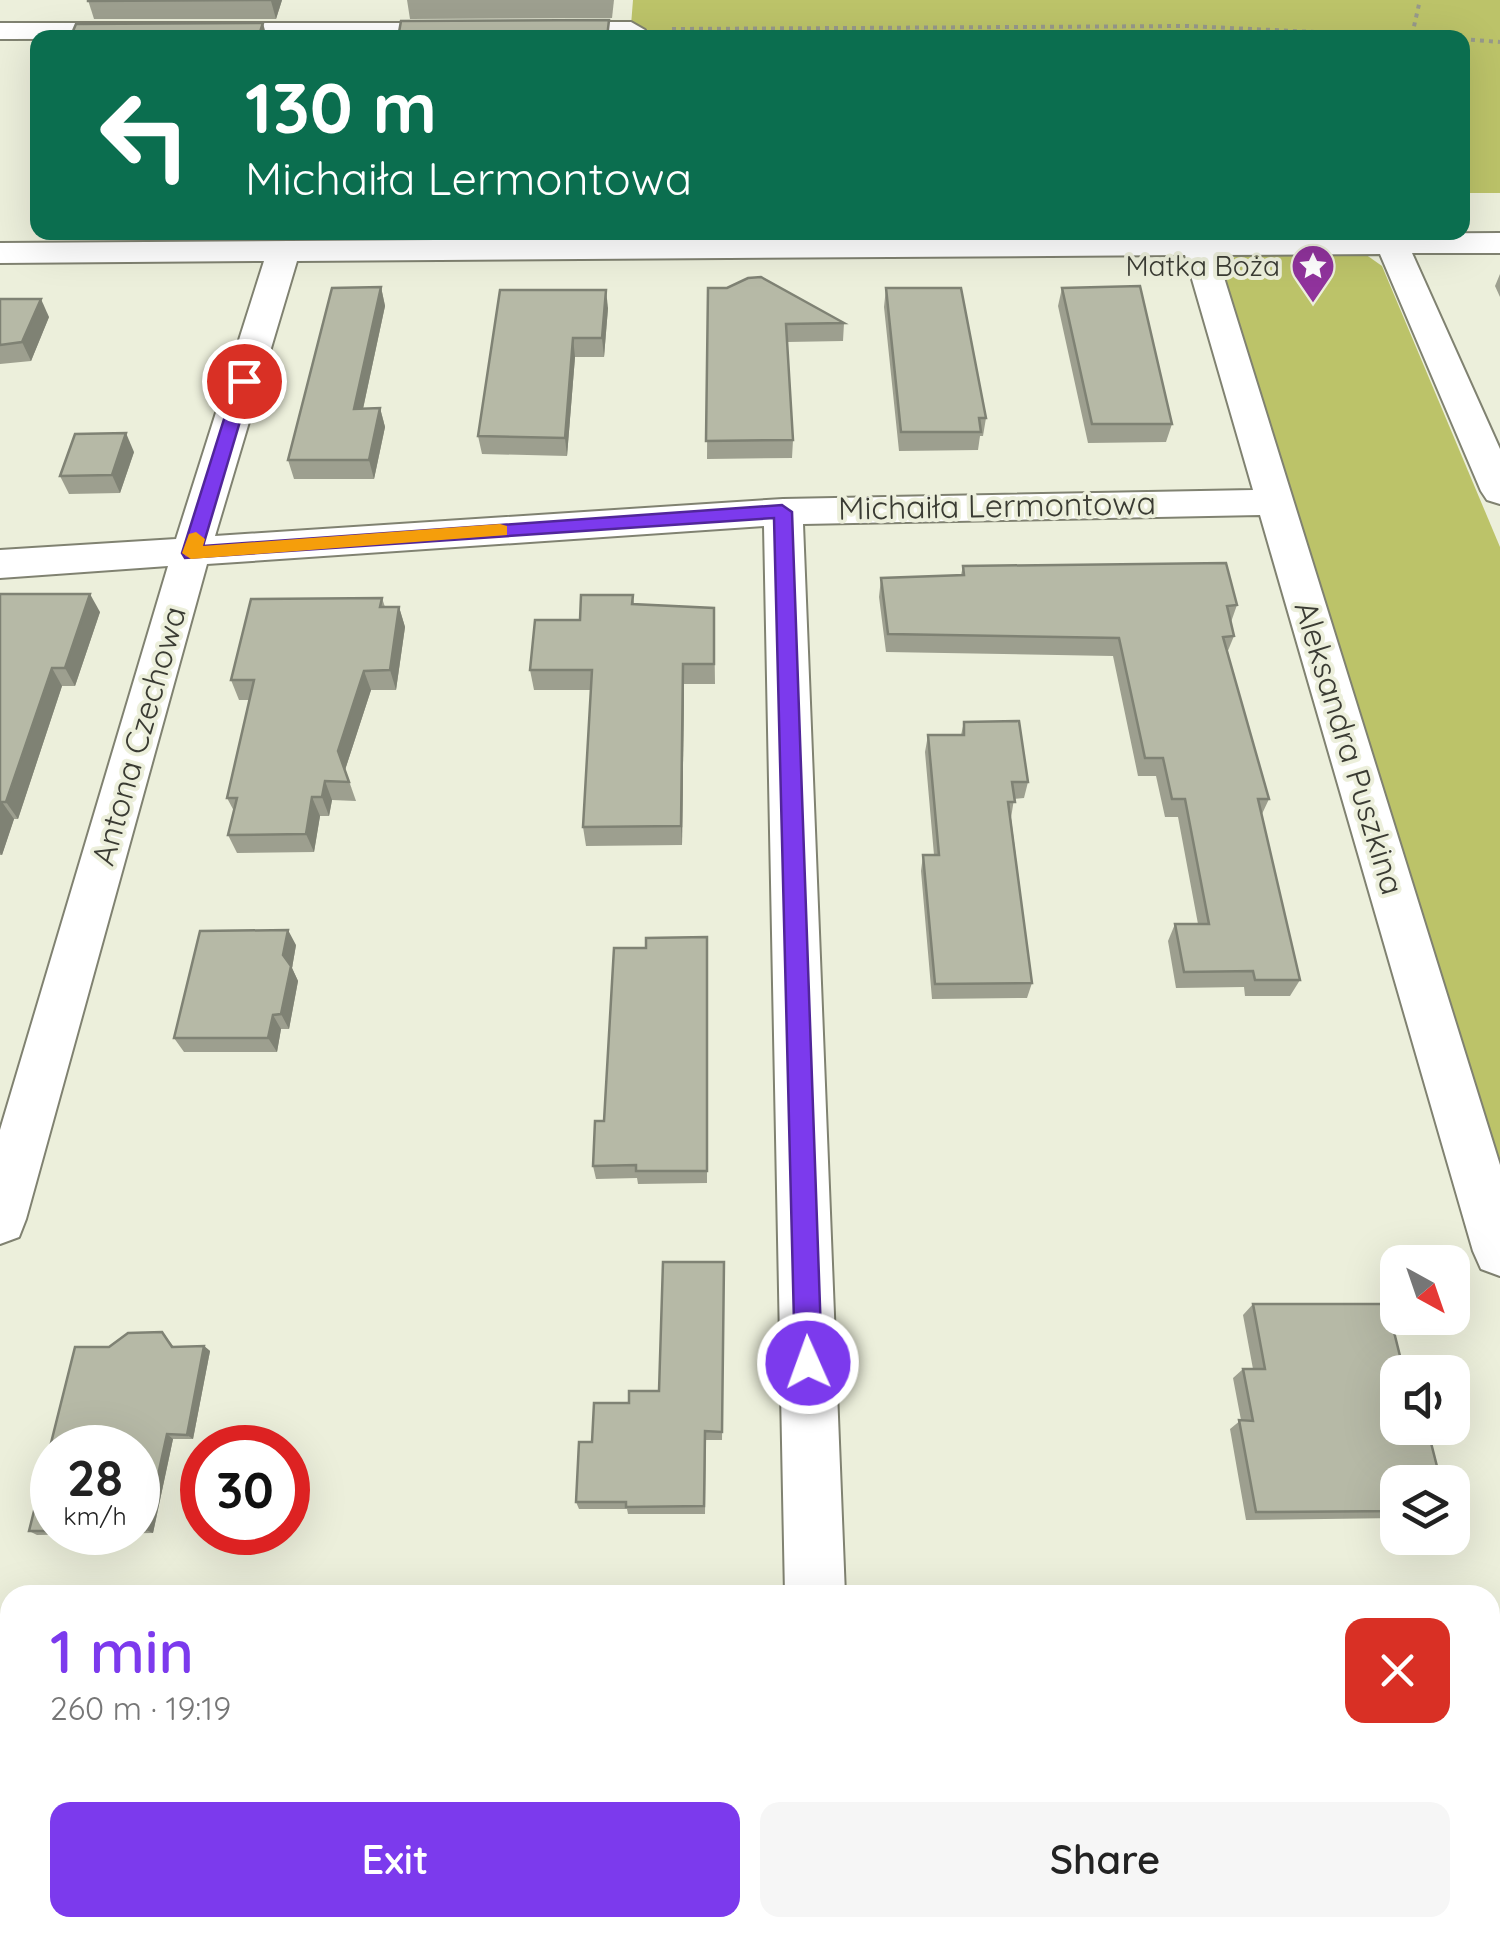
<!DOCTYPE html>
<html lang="en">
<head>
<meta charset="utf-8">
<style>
  :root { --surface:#fff; --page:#f6f6f6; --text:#222; --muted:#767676; --accent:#7c3aed }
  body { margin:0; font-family:Quicksand,sans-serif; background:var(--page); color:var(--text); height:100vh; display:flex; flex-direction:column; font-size:38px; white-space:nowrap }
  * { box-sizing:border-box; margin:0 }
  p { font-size:32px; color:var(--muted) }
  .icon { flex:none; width:55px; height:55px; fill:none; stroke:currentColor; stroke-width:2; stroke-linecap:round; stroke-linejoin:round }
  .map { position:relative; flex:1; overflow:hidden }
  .details { position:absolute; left:0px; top:1585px; width:1500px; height:352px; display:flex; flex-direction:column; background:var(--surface); border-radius:30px 30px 0 0; box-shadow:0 10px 40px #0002 }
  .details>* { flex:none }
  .top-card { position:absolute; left:30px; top:30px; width:1440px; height:210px; border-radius:20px; box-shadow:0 10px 40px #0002; background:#0b6e4f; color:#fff; overflow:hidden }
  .needle { width:65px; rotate:140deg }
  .buttons { position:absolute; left:1380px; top:1245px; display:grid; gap:20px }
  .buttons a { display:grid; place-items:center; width:90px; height:90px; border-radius:20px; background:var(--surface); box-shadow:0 10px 40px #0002; font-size:50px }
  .speed { position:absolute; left:30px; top:1425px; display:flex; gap:20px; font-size:50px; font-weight:700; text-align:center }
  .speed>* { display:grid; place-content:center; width:130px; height:130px; border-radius:50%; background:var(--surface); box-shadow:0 10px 40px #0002; line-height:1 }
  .speed small { font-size:25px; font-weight:400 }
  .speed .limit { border:15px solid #d22; background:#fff; color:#111 }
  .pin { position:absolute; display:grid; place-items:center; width:85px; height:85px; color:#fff; margin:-42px; border:5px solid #fff; border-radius:50%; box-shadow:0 2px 10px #0007 }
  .me { position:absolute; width:110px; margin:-55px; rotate:358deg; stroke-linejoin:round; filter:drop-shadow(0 0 8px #0008) }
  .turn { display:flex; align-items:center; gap:35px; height:210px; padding:0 50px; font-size:45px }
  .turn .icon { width:130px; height:130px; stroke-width:2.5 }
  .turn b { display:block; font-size:70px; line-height:85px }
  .round { display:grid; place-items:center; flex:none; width:105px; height:105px; border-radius:20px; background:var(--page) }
  .overview { display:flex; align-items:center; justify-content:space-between; height:170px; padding:0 50px }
  h1 { font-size:60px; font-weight:600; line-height:75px; color:var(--accent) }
  .action { display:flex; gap:20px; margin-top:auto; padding:20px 50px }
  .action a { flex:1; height:115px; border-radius:20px; background:var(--accent); color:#fff; font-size:40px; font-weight:600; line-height:115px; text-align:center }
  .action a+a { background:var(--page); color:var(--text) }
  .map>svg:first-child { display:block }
</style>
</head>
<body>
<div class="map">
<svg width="1500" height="1936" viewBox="0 0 1500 1936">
  <rect width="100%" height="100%" fill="#ecefdb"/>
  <g fill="#bcc369">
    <path d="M 633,0 L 1500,0 L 1500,193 L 1463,193 L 1462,38 L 630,38 Z"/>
    <path d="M 662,232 L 1283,232 L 1283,234 L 661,239 Z"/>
    <path d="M 1245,251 L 1365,254 L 1382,266 L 1500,547 L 1500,1191 L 1218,267 Z"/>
  </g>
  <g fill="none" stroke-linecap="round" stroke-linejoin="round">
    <defs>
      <g id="minor">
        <path d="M 544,22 L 631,22 L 645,30 L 635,38 L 534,36 L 530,30 L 534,24 Z"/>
        <path d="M 0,23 L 462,23 L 476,31 L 470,38 L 0,39 Z"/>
        <path d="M 1500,233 L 1500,253 L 1412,253 L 1500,449 L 1500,504 L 1487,500 L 1481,491 L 1380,254 L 1217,255 L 1500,1165 L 1500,1276 L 1481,1269 L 1473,1251 L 1260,515 L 803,524 L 845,1595 L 785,1595 L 764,526 L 207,564 L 26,1219 L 19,1237 L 0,1244 L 0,1130 L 168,566 L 0,578 L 0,550 L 176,539 L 264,261 L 0,263 L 0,243 ZM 1185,255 L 1253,490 L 783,499 L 215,536 L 297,261 Z"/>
        <rect x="792" y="1928" width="68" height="8"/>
      </g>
    </defs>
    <use href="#minor" stroke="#808271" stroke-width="4"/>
    <g stroke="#97998b" stroke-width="4" stroke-dasharray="4 5" stroke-linecap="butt">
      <path d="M 672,29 L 1188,26 L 1442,38"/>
      <path d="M 1412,35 L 1420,0"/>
      <path d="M 1462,39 L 1500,42"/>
    </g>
    <use href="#minor" fill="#fff" fill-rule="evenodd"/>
  </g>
  <g fill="#9d9f8f" fill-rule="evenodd">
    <path d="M 88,0 L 282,0 L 276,19 L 94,19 Z"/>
    <path d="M 407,0 L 614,0 L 612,18 L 410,19 Z"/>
    <path d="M 1500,274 L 1500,297 L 1495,286 Z"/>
    <path d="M 381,287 L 385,306 L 363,409 L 380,408 L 385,427 L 374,479 L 294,479 L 288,460 Z"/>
    <path d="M 708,288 L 844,323 L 843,341 L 787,342 L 793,440 L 792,458 L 707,459 Z"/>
    <path d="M 886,288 L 986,418 L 983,436 L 980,436 L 978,450 L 899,451 L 884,307 Z"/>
    <path d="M 1062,288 L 1172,424 L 1166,442 L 1088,443 L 1058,306 Z"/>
    <path d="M 500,290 L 608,308 L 604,357 L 575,357 L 567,456 L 482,454 L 478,436 Z"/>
    <path d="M 0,299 L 49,317 L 31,361 L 0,364 Z"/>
    <path d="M 134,452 L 120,493 L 69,494 L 60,476 Z"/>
    <path d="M 963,566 L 1237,605 L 1231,622 L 1234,636 L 1227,653 L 1269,799 L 1262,814 L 1300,980 L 1290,996 L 1245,996 L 1244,987 L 1176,988 L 1168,941 L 1175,924 L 1198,924 L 1178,817 L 1165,817 L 1156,776 L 1138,776 L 1113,656 L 886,652 L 879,597 L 881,578 L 961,575 Z"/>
    <path d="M 0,594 L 100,612 L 75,686 L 62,686 L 18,819 L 14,819 L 2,855 L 0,855 Z"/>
    <path d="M 633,595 L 634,604 L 714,608 L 715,684 L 684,684 L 682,845 L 586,846 L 583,827 L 591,690 L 534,690 L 530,670 L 580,620 Z"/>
    <path d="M 382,598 L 385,607 L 399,607 L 405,627 L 396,690 L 371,690 L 345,770 L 356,801 L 332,800 L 329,816 L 320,816 L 314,852 L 237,853 L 228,835 L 234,811 L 227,798 L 250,700 L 239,700 L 231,680 Z"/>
    <path d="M 964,722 L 1028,782 L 1024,798 L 1014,799 L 1011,818 L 1032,983 L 1027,998 L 932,999 L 921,871 L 923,855 L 934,855 L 925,752 L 928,735 L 961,735 Z"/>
    <path d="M 296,945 L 292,968 L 298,981 L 289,1029 L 281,1029 L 277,1052 L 184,1052 L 174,1038 Z"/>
    <path d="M 708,952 L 707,1183 L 638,1184 L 637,1178 L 596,1179 L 593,1166 L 604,1121 Z"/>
    <path d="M 724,1273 L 722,1440 L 706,1440 L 705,1514 L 628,1514 L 627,1509 L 579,1509 L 576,1502 L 592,1442 L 629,1403 L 659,1391 Z"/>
    <path d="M 1253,1304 L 1398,1482 L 1398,1518 L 1246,1520 L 1230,1429 L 1241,1420 L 1233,1378 L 1243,1369 L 1253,1369 L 1243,1315 Z"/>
    <path d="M 162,1332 L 174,1347 L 204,1346 L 210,1351 L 193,1439 L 173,1439 L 153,1533 L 37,1535 L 29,1531 L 75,1347 L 109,1347 L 128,1333 ZM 52,1448 L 138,1448 L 138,1532 L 52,1532 Z"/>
  </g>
  <g fill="#7f8274">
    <path d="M 271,0 L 282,0 L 276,19 L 271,1 Z"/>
    <path d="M 263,23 L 267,38 L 258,38 Z"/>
    <path d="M 381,287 L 385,306 L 359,427 L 354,409 Z"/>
    <path d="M 606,290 L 608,308 L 604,357 L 602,338 Z"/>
    <path d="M 41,299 L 49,317 L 31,361 L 22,342 Z"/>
    <path d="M 573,338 L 575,357 L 567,456 L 565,438 Z"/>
    <path d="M 380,408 L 385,427 L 374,479 L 369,460 Z"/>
    <path d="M 126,433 L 134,452 L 120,493 L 112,475 Z"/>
    <path d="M 90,594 L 100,612 L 75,686 L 65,668 Z"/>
    <path d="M 399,607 L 405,627 L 396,690 L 390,670 Z"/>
    <path d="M 683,664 L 684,684 L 682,845 L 681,826 Z"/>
    <path d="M 52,668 L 62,686 L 18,819 L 6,802 Z"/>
    <path d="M 364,671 L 371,690 L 345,770 L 356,801 L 338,751 Z"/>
    <path d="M 325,781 L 332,800 L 329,816 L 322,797 Z"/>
    <path d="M 312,797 L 320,816 L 314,852 L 306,834 Z"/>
    <path d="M 2,802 L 14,819 L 2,855 L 0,853 L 0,807 Z"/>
    <path d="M 288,930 L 296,945 L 292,968 L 298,981 L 289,1029 L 281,1014 L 283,955 Z"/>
    <path d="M 273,1015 L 281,1029 L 277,1052 L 268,1038 Z"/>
    <path d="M 204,1346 L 210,1351 L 193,1439 L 187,1435 Z"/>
    <path d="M 167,1434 L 173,1439 L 153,1533 L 146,1530 Z"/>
  </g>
  <g fill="#b6b9a6" stroke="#7f8274" stroke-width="2.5">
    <path d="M 88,0 L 271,0 L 88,1 Z"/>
    <path d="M 609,20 L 607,38 L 398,38 L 401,21 Z"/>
    <path d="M 263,23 L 258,38 L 70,38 L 76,24 Z"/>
    <path d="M 761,277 L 844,323 L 786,324 L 793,440 L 706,441 L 708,288 L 727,288 L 748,278 Z"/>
    <path d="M 1140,286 L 1172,424 L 1092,424 L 1062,288 Z"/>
    <path d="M 381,287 L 354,409 L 380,408 L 369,460 L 288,460 L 332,288 Z"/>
    <path d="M 886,288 L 961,288 L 986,418 L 979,418 L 981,432 L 901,432 Z"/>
    <path d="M 500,290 L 606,290 L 602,338 L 573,338 L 565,438 L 478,436 Z"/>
    <path d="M 0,299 L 41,299 L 22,342 L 0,345 Z"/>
    <path d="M 126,433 L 112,475 L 60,476 L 75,434 Z"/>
    <path d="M 1226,563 L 1237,605 L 1227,606 L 1234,636 L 1223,637 L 1269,799 L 1258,799 L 1300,980 L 1255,980 L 1253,971 L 1184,972 L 1175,924 L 1209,924 L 1185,799 L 1172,799 L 1163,758 L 1145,758 L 1119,638 L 888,634 L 881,578 L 964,575 L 963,566 Z"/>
    <path d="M 0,594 L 90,594 L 65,668 L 52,668 L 6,802 L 2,802 L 0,807 Z"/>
    <path d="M 581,595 L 633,595 L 632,604 L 714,608 L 714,664 L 683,664 L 681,826 L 583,827 L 592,670 L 530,670 L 535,620 L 580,620 Z"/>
    <path d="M 382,598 L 380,607 L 399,607 L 390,670 L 364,671 L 338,751 L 349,782 L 325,781 L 322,797 L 312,797 L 306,834 L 228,835 L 237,798 L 227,798 L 254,680 L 231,680 L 251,599 Z"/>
    <path d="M 1019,721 L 1028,782 L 1012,782 L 1015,802 L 1008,802 L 1032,983 L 935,984 L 923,855 L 939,855 L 928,735 L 964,735 L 964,722 Z"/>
    <path d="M 288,930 L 283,955 L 291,966 L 281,1014 L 273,1015 L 268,1038 L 174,1038 L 200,931 Z"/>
    <path d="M 707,937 L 707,1171 L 636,1171 L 636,1165 L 593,1166 L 595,1121 L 604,1121 L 614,948 L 646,948 L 646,938 Z"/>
    <path d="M 663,1262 L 724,1262 L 722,1432 L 705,1431 L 704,1506 L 626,1507 L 626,1502 L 576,1502 L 579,1442 L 592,1442 L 594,1403 L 629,1403 L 629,1391 L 659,1391 Z"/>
    <path d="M 1253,1304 L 1387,1304 L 1404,1372 L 1398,1372 L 1398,1428 L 1418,1428 L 1421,1439 L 1430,1439 L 1441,1482 L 1398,1482 L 1398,1511 L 1256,1512 L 1239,1420 L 1253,1421 L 1243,1369 L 1265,1369 Z"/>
    <path d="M 162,1332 L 172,1347 L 204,1346 L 187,1435 L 167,1434 L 146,1530 L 138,1530 L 138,1448 L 52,1448 L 52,1531 L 29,1531 L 75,1347 L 109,1347 L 128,1333 Z"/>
    <rect x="1490" y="1714" width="10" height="151"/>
    <path d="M 10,1718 L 10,1856 L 0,1856 L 0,1759 Z"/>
  </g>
  <path fill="#7c3aed" stroke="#51269a" stroke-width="2.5" d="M 244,375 L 252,381 L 203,546 L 782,505 L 792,512 L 822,1363 L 818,1372 L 808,1376 L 799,1372 L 795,1363 L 774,518 L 185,558 L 182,553 L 236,381 Z"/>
  <path fill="#f59e0b" d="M 500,524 L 507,526 L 507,535 L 191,559 L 182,553 L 189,534 L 196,532 L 205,539 L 203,546 Z"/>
  <defs>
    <symbol id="sight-pin" viewBox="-11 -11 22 30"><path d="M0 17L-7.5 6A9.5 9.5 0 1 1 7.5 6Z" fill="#90339c" stroke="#ecefdb"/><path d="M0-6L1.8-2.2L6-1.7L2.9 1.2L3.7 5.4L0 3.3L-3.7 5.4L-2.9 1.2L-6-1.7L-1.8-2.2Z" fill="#fff"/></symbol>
  </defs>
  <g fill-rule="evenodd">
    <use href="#sight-pin" x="1288" y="241" width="50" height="68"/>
  </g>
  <g text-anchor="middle" stroke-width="8" stroke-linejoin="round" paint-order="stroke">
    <g font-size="28" fill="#3a3b33" stroke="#ecefdb" text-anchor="end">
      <text x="1280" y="276">Matka Boża</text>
    </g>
    <g font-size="32" fill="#3a3b33" stroke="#ecefdb">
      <text transform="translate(997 506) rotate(-1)" y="11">Michaiła Lermontowa</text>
      <text transform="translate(139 736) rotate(-74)" y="11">Antona Czechowa</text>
      <text transform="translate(1349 748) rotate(73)" y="11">Aleksandra Puszkina</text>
    </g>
  </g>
</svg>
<div class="buttons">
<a><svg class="needle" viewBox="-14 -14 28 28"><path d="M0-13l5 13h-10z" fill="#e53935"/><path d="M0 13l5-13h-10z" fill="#767676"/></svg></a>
<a><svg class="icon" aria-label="sound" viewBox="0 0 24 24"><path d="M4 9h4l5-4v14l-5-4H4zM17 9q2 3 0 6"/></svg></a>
<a><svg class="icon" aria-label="layers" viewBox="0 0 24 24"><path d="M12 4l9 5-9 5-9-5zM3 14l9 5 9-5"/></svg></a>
</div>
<div class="speed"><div>28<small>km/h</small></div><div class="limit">30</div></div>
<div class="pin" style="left:244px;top:381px;background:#d93025"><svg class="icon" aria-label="arrive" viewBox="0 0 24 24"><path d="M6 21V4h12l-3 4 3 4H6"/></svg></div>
<svg class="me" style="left:808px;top:1363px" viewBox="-20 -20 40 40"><circle r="17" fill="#7c3aed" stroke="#fff" stroke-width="3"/><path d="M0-11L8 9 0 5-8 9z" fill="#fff"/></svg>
<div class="top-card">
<div class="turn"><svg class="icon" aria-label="left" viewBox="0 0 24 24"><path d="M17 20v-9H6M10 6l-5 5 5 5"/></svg><div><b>130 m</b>Michaiła Lermontowa</div></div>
</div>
<section class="details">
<div class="overview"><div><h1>1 min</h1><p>260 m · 19:19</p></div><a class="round" style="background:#d93025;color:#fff"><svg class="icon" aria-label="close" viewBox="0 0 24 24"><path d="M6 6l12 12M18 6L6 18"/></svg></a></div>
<div class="action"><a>Exit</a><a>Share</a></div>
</section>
</div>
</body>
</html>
